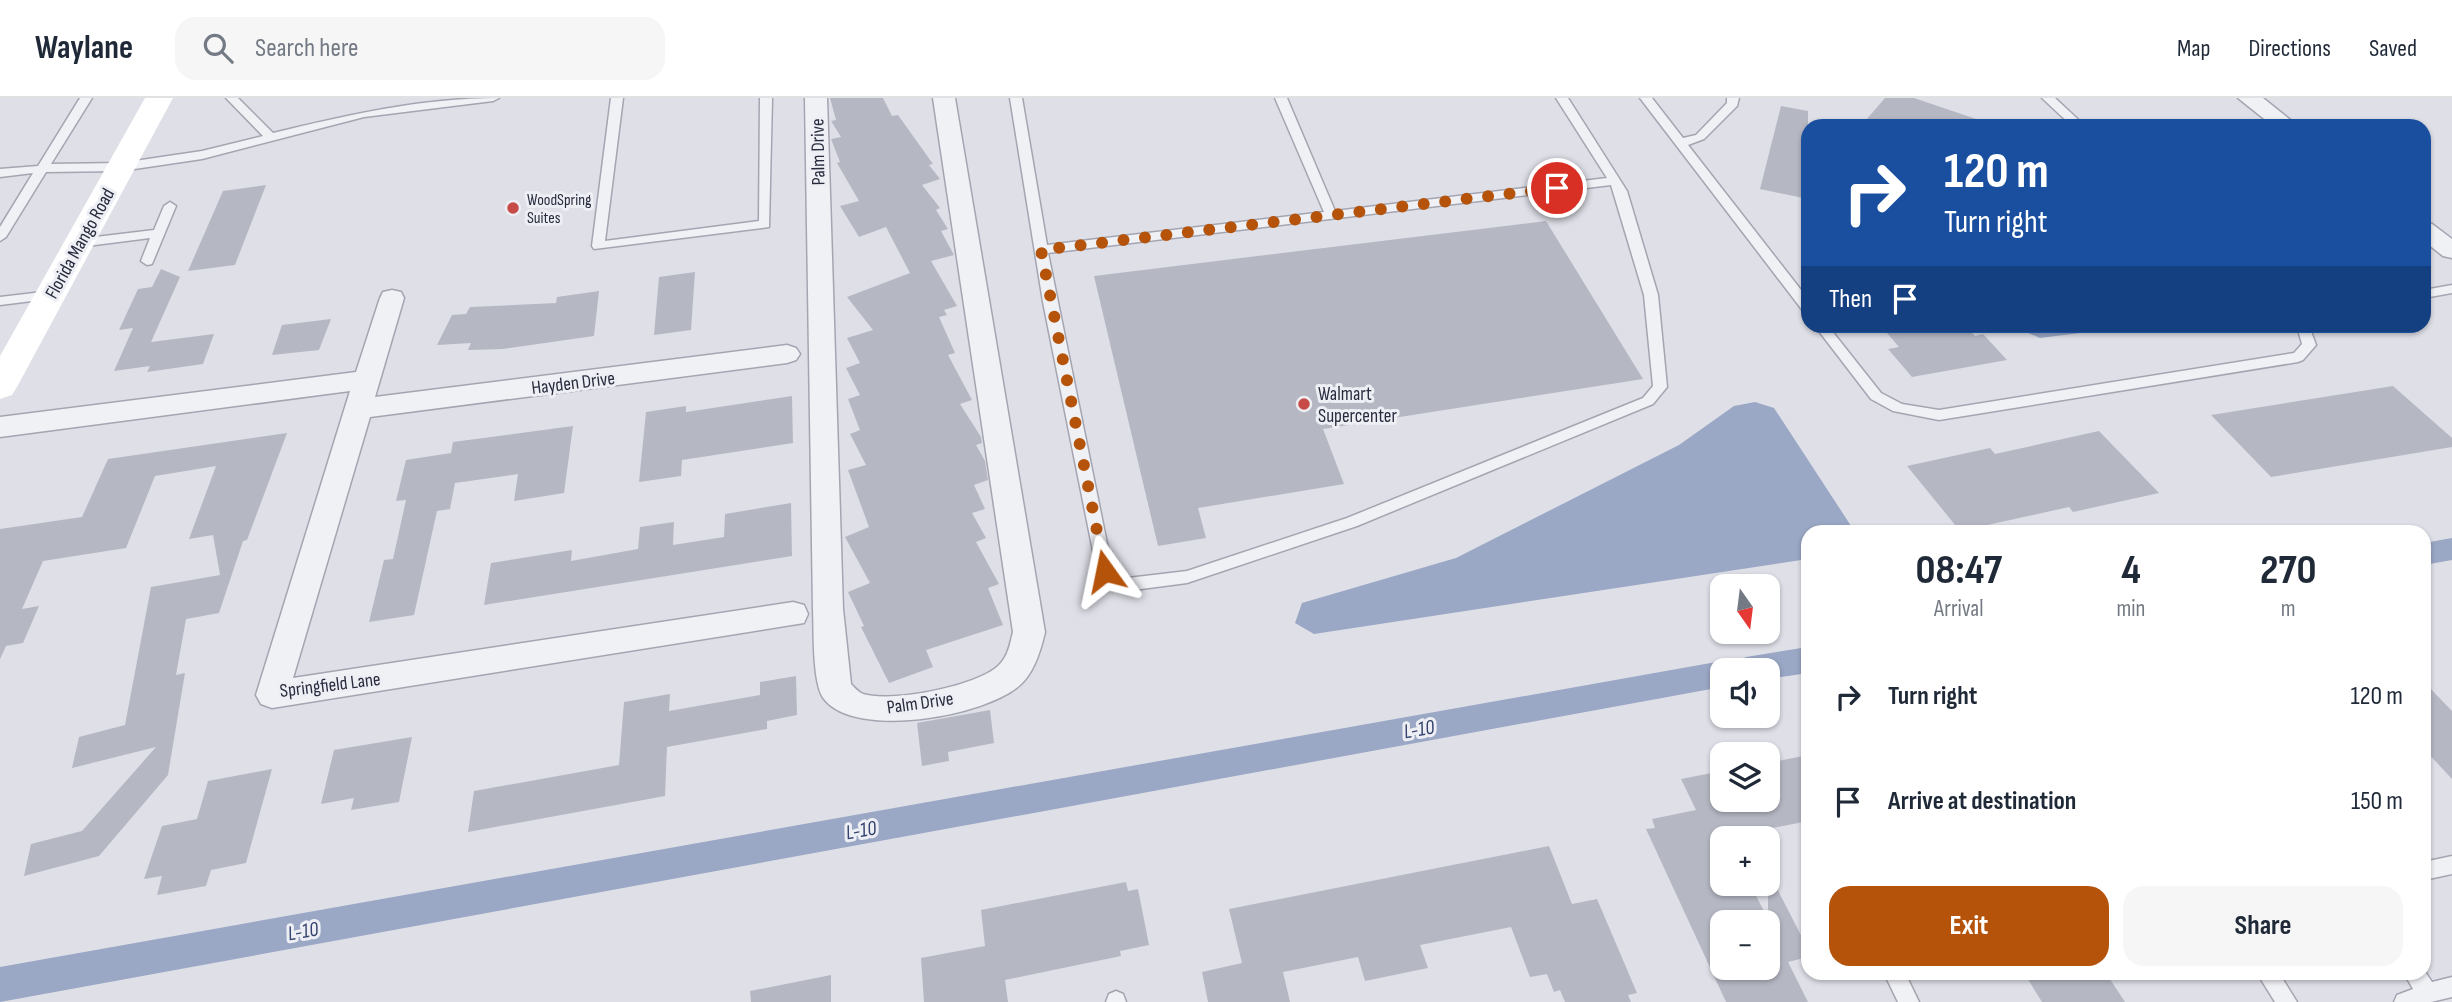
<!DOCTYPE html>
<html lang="en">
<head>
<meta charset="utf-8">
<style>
  :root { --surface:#fff; --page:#f6f6f7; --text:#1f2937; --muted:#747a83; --line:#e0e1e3; --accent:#b45309 }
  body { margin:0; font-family:"Sofia Sans Condensed",sans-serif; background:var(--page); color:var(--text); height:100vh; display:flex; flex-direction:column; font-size:26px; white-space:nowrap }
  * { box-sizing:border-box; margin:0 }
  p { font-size:23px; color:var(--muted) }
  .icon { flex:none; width:38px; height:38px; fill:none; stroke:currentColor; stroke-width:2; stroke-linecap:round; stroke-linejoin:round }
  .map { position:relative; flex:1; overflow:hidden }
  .side { position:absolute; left:1801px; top:427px; width:630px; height:455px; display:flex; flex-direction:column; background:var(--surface); border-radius:21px; box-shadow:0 2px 5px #0004 }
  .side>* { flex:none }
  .banner { position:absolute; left:1801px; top:21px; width:630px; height:214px; border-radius:21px; box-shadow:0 2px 5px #0004; background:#1a4fa0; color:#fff; overflow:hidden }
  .needle { width:46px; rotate:166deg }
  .fabs { position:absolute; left:1710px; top:476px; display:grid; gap:14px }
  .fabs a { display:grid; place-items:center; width:70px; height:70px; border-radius:14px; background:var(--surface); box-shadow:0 2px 5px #0004; font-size:35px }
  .pin { position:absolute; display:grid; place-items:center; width:60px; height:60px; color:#fff; margin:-30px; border:4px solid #fff; border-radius:50%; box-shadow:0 2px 7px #0007 }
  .me { position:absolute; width:77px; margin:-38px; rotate:348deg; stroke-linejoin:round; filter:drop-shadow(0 0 5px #0008) }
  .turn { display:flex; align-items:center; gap:24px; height:147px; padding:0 28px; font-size:32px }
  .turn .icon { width:91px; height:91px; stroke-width:2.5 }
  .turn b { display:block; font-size:49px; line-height:60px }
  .then { display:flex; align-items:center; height:66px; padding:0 28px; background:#0003; gap:14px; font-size:26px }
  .eta { display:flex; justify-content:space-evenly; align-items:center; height:119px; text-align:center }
  .eta b { font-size:42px; font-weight:700; line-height:49px }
  .primary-button { display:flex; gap:14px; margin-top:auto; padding:14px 28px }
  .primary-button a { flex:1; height:80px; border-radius:21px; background:var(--accent); color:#fff; font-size:28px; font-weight:700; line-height:80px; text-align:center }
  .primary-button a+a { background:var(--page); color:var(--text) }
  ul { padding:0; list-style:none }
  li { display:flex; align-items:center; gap:21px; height:105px; padding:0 28px }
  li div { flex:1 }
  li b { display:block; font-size:26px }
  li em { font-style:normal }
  header { display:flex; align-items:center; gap:42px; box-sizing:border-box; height:98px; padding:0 35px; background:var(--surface); border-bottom:2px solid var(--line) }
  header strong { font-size:33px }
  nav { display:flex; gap:38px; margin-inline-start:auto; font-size:24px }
  .search { width:490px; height:63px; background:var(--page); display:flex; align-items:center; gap:18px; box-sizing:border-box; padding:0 24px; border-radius:21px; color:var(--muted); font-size:26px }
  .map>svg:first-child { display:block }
</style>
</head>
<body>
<header>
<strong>Waylane</strong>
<div class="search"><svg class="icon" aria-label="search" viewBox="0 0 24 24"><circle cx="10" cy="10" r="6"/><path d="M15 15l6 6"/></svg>Search here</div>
<nav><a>Map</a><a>Directions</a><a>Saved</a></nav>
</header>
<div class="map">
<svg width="2452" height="904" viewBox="0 0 2452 904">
  <rect width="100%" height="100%" fill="#dedfe7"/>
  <g fill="#9aa7c5">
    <path d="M 2012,228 L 2104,228 L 2080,235 L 2040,240 Z"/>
    <path d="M 1755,304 L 1774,310 L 1855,434 L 1808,434 L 1808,461 L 1314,536 L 1295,525 L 1302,505 L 1456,460 L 1679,347 L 1734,308 Z"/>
  </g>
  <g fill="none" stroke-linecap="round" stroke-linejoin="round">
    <g fill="#9aa7c5" fill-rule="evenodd">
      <path d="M 2452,440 L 2452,462 L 2424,467 L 2424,445 Z"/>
      <path d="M 1808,549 L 1808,575 L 1768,581 L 1768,572 L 1722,572 L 1722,589 L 0,904 L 0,869 L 1722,563 L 1733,567 L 1746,559 Z"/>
    </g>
  </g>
  <g fill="#b5b8c3" fill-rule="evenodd">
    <path d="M 830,0 L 883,0 L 892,18 L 898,17 L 933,66 L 929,67 L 940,81 L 922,87 L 940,110 L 936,112 L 948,131 L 941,133 L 954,157 L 931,163 L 957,208 L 944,212 L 947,217 L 939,219 L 955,255 L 948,257 L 972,302 L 960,306 L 981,339 L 982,345 L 976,347 L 985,363 L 988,382 L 974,387 L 985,411 L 972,415 L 986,440 L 976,444 L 999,486 L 988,490 L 1003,527 L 926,552 L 933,569 L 889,585 L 861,529 L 864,528 L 848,494 L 870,485 L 845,439 L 869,429 L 848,372 L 866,367 L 850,336 L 860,332 L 848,301 L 860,297 L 846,270 L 860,265 L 847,240 L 873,232 L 847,199 L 910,175 L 886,129 L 859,139 L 840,108 L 859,103 L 837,65 L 840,64 L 831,41 L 841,39 L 831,23 L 836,22 Z"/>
    <path d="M 1885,0 L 1914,0 L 1985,24 L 1984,28 L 1885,28 L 1866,22 Z"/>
    <path d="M 1781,8 L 1808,13 L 1808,101 L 1760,91 Z"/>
    <path d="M 266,87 L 235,167 L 188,173 L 223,93 Z"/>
    <path d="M 1546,123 L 1643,281 L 1323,331 L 1344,386 L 1198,410 L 1206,440 L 1158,448 L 1094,178 Z"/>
    <path d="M 161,171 L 180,179 L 151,244 L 214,236 L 203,266 L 147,274 L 150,268 L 114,273 L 133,230 L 119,232 L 138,191 L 152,189 Z"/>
    <path d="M 695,174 L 691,232 L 654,237 L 659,179 Z"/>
    <path d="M 599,193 L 594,238 L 503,251 L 468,252 L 471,245 L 437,247 L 452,217 L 466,216 L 470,209 L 556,205 L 557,199 Z"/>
    <path d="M 331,221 L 319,252 L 272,257 L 282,227 Z"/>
    <path d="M 1881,228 L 1966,228 L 1975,238 L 1983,236 L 2007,262 L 1912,279 L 1888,251 L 1899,249 Z"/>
    <path d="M 2393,288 L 2452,340 L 2452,349 L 2271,379 L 2211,317 Z"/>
    <path d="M 792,298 L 793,345 L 682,362 L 681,378 L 639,384 L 646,314 L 686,308 L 686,314 Z"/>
    <path d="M 573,328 L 564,395 L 514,403 L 518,376 L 455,385 L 450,411 L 437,413 L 414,517 L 369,524 L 384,462 L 393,461 L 406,402 L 396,403 L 406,362 L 451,355 L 453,344 Z"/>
    <path d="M 2099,333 L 2159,395 L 2073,414 L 2069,409 L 1960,433 L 1907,368 L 1990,350 L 1995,356 Z"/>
    <path d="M 287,335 L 247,442 L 243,443 L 219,515 L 186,521 L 176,577 L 185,575 L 168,677 L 99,758 L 24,778 L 31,746 L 82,733 L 156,649 L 72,670 L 79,639 L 125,627 L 151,489 L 220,477 L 213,437 L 189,441 L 216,368 L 155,378 L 126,450 L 43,463 L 22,511 L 39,508 L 23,545 L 6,548 L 0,561 L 0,431 L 82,419 L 108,361 Z"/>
    <path d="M 791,405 L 792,458 L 484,507 L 491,465 L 572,452 L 571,463 L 638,451 L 640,429 L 674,424 L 673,447 L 724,439 L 725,416 Z"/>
    <path d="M 796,578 L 797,617 L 767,623 L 767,631 L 667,649 L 665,698 L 468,734 L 474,693 L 619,667 L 624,604 L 670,596 L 669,613 L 760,597 L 760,584 Z"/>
    <path d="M 2424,584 L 2452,613 L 2452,681 L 2424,651 Z"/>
    <path d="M 990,612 L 994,645 L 948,654 L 949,663 L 922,668 L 917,625 Z"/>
    <path d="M 412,639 L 399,704 L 351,712 L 354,700 L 321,706 L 334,652 Z"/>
    <path d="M 1808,657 L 1808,723 L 1722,740 L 1722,786 L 1750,786 L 1768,821 L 1768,773 L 1808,851 L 1808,859 L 1788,864 L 1808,904 L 1726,904 L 1646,731 L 1655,730 L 1652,721 L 1696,712 L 1681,681 L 1722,673 L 1722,702 L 1768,702 L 1768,665 ZM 1722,824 L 1768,824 L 1768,870 L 1722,870 Z"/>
    <path d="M 272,671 L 246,765 L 211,772 L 206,788 L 157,797 L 162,778 L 144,781 L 162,728 L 197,721 L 208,683 Z"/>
    <path d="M 1549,748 L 1572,806 L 1597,801 L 1637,895 L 1628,897 L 1631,904 L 1565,904 L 1560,892 L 1554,894 L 1547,876 L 1530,879 L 1511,829 L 1420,847 L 1428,870 L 1365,883 L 1358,859 L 1283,874 L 1290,904 L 1208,904 L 1202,874 L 1242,865 L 1229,811 Z"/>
    <path d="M 1126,784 L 1128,793 L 1138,791 L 1149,847 L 1120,853 L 1121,858 L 1005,882 L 1008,904 L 924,904 L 921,860 L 985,848 L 981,812 Z"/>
    <path d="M 2024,875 L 2106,875 L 2125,904 L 2042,904 Z"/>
    <path d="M 831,877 L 831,904 L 751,904 L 750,893 Z"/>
  </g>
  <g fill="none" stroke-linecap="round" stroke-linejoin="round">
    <defs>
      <g id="lane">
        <path d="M 80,0 L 92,0 L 51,66 L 121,65 L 202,53 L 263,38 L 226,0 L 238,0 L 273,35 C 348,17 421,0 499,0 L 493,3 L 364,19 L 202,61 L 121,73 L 46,74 L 6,139 L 0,143 L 0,129 L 33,75 L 0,79 L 0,71 L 38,68 Z"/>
        <path d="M 611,0 L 623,0 L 605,143 L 759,123 L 760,0 L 772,0 L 769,129 L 594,151 L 592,148 Z"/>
        <path d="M 1010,0 L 1022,0 L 1047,147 L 1324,114 L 1275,0 L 1287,0 L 1335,113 L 1607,80 L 1556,0 L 1568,0 L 1627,93 L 1658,197 L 1667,289 L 1653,306 L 1357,428 L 1187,485 L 1126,493 L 1099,477 L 1097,473 L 1043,204 ZM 1611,87 L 1644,197 L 1653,288 L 1643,300 L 1347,420 L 1187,473 L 1128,480 L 1112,470 L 1048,155 Z"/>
        <path d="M 1640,0 L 1652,0 L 1683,40 L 1696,37 L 1727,5 L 1727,0 L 1739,0 L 1737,8 L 1704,41 L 1688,47 L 1808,201 L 1808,214 L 1803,213 Z"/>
        <path d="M 2042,0 L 2055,0 L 2085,28 L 2072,28 Z"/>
        <path d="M 170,104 L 176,108 L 152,166 L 147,167 L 141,163 L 150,140 L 79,149 L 73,145 L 79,141 L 154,132 L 164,108 Z"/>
        <path d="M 2452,187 L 2452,195 L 2424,200 L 2424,192 Z"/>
        <path d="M 51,193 L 56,194 L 56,200 L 0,207 L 0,199 Z"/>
        <path d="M 1815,228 L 1828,228 L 1881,295 L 1902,306 L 1939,312 L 2294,255 L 2302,246 L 2297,228 L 2309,228 L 2316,247 L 2303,262 L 2298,264 L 1939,322 L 1893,313 L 1871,301 Z"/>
        <path d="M 2452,758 L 2452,776 L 2424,782 L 2424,764 Z"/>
        <path d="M 2424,872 L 2432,884 L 2452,879 L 2452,899 L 2431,904 L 2394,904 L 2397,897 L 2413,891 L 2404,875 L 2424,875 Z"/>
        <path d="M 1884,875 L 1905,875 L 1919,904 L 1898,904 Z"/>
        <path d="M 2257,875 L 2279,875 L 2297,904 L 2275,904 Z"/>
        <path d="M 1116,893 L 1123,896 L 1126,904 L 1106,904 L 1109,896 Z"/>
      </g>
      <g id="street">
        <path d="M 805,0 L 827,0 L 843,511 L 851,586 C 854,589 858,594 863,596 C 891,605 977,588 998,568 C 1008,559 1010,546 1013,534 L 933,0 L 955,0 L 1045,534 C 1041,552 1034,575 1020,587 C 986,618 856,642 824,601 C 812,586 814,532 813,511 Z"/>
        <path d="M 2238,0 L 2263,0 L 2298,28 L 2273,28 Z"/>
        <path d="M 2424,124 L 2432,126 L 2452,141 L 2452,160 L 2443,158 L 2424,143 Z"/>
        <path d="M 392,192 L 401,194 L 404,200 L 375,299 L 787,247 L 796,250 L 800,256 L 796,262 L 787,265 L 370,319 L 293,580 L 793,504 L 804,507 L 808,516 L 804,525 L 272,610 L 261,606 L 256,597 L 350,293 L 0,339 L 0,319 L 356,274 L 380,200 L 383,194 Z"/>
      </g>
    </defs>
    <use href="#lane" stroke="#a4a5b1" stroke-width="3"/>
    <use href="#street" stroke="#a4a5b1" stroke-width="3"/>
    <use href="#lane" fill="#f0f1f5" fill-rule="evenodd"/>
    <use href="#street" fill="#f0f1f5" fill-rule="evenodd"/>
    <path fill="#fff" fill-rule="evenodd" d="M 145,0 L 173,0 L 17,289 L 12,297 L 0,301 L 0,258 Z"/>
  </g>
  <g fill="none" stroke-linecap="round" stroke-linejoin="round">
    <path stroke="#b45309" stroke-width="12" stroke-dasharray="0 21.6" d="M 1105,473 L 1041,152 L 1557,90"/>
  </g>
  <g fill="#c74c47" stroke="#edeff4" stroke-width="2.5">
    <circle cx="513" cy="110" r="7"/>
    <circle cx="1304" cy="306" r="7"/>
  </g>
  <g text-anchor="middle" stroke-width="6" stroke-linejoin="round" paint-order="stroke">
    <g font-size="16" fill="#282b3d" stroke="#edeff4" text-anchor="start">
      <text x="527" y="107">WoodSpring<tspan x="527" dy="18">Suites</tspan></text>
    </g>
    <g font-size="19" fill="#282b3d" stroke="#edeff4">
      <text transform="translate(817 54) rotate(-91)" y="7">Palm Drive</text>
      <text transform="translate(79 145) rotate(-61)" y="7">Florida Mango Road</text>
      <text transform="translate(573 284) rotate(-7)" y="7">Hayden Drive</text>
      <text transform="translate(330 586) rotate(-7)" y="7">Springfield Lane</text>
      <text transform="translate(920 604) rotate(-8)" y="7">Palm Drive</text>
    </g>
    <g font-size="19" fill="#282b3d" stroke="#edeff4" text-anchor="start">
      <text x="1318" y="302">Walmart<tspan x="1318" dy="22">Supercenter</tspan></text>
    </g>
    <g font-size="21" font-style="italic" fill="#34436f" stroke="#edeff4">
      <text transform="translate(1419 631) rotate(-10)" y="7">L-10</text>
      <text transform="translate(861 732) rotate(-10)" y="7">L-10</text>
      <text transform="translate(303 833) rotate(-10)" y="7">L-10</text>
    </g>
  </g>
</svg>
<div class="fabs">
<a><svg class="needle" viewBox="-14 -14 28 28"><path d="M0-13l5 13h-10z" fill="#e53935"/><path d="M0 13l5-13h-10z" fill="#747a83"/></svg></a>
<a><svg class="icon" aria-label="sound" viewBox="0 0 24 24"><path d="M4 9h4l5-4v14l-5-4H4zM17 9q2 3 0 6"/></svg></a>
<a><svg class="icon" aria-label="layers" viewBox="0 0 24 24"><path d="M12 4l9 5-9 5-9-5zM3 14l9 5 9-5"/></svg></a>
<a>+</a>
<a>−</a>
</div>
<div class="pin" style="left:1557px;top:90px;background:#d93025"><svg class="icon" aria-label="arrive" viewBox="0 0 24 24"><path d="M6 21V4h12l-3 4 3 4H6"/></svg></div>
<svg class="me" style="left:1105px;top:473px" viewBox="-20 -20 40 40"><path d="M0-17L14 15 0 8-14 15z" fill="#b45309" stroke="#fff" stroke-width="4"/></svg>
<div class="banner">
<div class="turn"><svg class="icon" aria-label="right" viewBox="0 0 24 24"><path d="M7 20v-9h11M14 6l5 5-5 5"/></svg><div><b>120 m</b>Turn right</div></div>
<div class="then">Then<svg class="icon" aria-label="arrive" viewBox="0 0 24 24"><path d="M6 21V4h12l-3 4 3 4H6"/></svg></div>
</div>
<section class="side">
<div class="eta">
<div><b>08:47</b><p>Arrival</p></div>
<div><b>4</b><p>min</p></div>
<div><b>270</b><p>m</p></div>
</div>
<ul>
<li><svg class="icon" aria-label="right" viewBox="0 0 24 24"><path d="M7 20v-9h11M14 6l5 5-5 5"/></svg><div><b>Turn right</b></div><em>120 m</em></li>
<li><svg class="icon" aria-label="arrive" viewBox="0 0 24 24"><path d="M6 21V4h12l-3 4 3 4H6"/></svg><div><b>Arrive at destination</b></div><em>150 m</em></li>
</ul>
<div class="primary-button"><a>Exit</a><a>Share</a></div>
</section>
</div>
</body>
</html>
